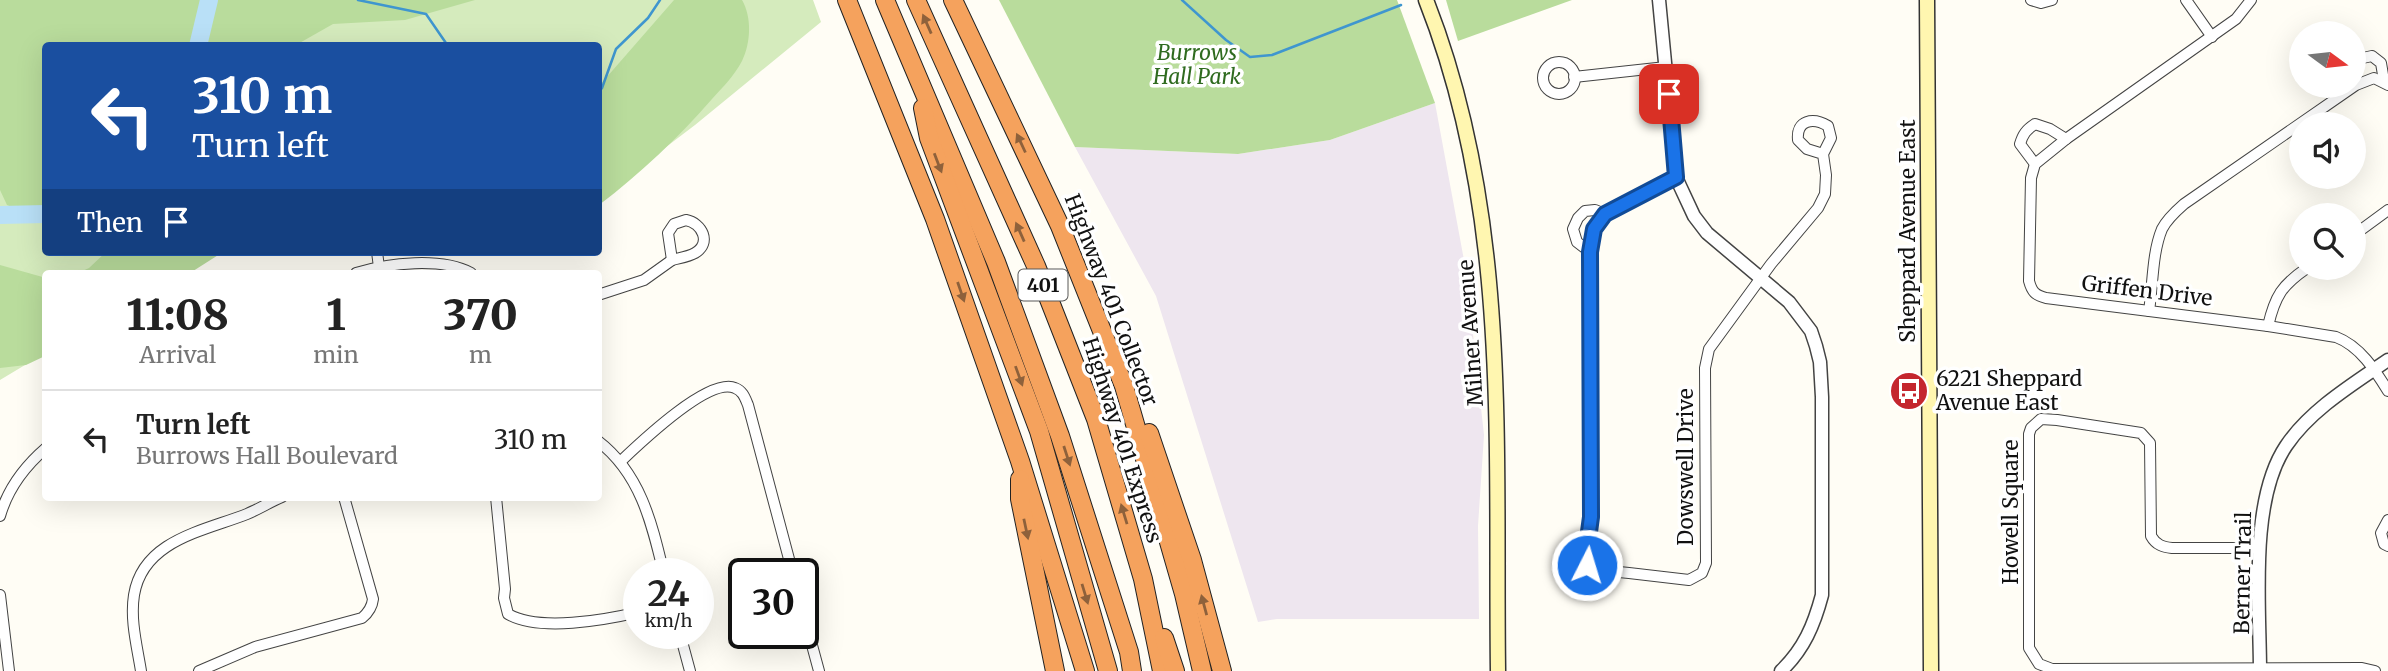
<!DOCTYPE html>
<html lang="en">
<head>
<meta charset="utf-8">
<style>
  :root { --surface:#fff; --page:#f2f2f2; --text:#222; --muted:#767676; --line:#e0e0e0 }
  body { margin:0; font-family:Merriweather,serif; background:var(--page); color:var(--text); height:100vh; display:flex; flex-direction:column; font-size:26px; white-space:nowrap }
  * { box-sizing:border-box; margin:0 }
  p { font-size:23px; color:var(--muted) }
  .icon { flex:none; width:38px; height:38px; fill:none; stroke:currentColor; stroke-width:2; stroke-linecap:round; stroke-linejoin:round }
  .map { position:relative; flex:1; overflow:hidden }
  .drawer { position:absolute; left:42px; top:270px; width:560px; height:231px; display:flex; flex-direction:column; background:var(--surface); border-radius:7px; box-shadow:0 7px 28px #0002 }
  .drawer>* { flex:none }
  .guide { position:absolute; left:42px; top:42px; width:560px; height:214px; border-radius:7px; box-shadow:0 7px 28px #0002; background:#1a4fa0; color:#fff; overflow:hidden }
  .needle { width:46px; rotate:105deg }
  .controls { position:absolute; left:2289px; top:21px; display:grid; gap:14px }
  .controls a { display:grid; place-items:center; width:77px; height:77px; border-radius:50%; background:var(--surface); box-shadow:0 7px 28px #0002; font-size:35px }
  .speed { position:absolute; left:623px; top:558px; display:flex; gap:14px; font-size:35px; font-weight:700; text-align:center }
  .speed>* { display:grid; place-content:center; width:91px; height:91px; border-radius:50%; background:var(--surface); box-shadow:0 7px 28px #0002; line-height:1 }
  .speed small { font-size:18px; font-weight:400 }
  .speed .limit { border:4px solid #111; border-radius:10px; background:#fff; color:#111 }
  .pin { position:absolute; display:grid; place-items:center; width:60px; height:60px; color:#fff; margin:-30px; border-radius:14px; box-shadow:0 4px 10px #0006 }
  .me { position:absolute; width:77px; margin:-38px; rotate:5deg; stroke-linejoin:round; filter:drop-shadow(0 0 5px #0008) }
  .turn { display:flex; align-items:center; gap:24px; height:147px; padding:0 35px; font-size:32px }
  .turn .icon { width:91px; height:91px; stroke-width:2.5 }
  .turn b { display:block; font-size:49px; line-height:60px }
  .then { display:flex; align-items:center; height:66px; padding:0 35px; background:#0003; gap:14px; font-size:26px }
  .eta { display:flex; justify-content:space-evenly; align-items:center; height:119px; text-align:center }
  .eta b { font-size:42px; font-weight:800; line-height:49px }
  ul { padding:0; list-style:none }
  li { display:flex; align-items:center; gap:21px; height:98px; padding:0 35px; border-top:2px solid var(--line) }
  li div { flex:1 }
  li b { display:block; font-size:26px }
  li em { font-style:normal }
  .map>svg:first-child { display:block }
</style>
</head>
<body>
<div class="map">
<svg width="2388" height="671" viewBox="0 0 2388 671">
  <rect width="100%" height="100%" fill="#fffdf5"/>
  <path fill="#eee6ef" d="M 1435,103 L 1466,271 L 1484,435 L 1478,526 L 1479,619 L 1277,619 L 1258,622 L 1156,296 L 1075,147 L 1238,154 L 1330,140 Z"/>
  <path fill="#d5ebbd" d="M 0,0 L 813,0 L 821,22 L 695,125 L 599,198 L 598,46 L 46,46 L 46,252 L 222,252 L 185,273 L 46,273 L 45,353 L 0,380 Z"/>
  <g fill="#b9dc9c">
    <path d="M 0,0 L 475,0 L 405,20 L 333,24 L 296,45 L 46,46 L 45,212 L 33,216 L 7,205 L 0,190 Z"/>
    <path d="M 674,0 L 742,0 C 752,17 751,43 742,61 C 734,76 723,87 712,99 C 678,138 640,174 599,205 L 599,86 Z"/>
    <path d="M 999,0 L 1397,0 L 1435,103 L 1330,140 L 1238,154 L 1075,147 Z"/>
    <path d="M 1446,0 L 1572,0 L 1458,41 Z"/>
    <path d="M 106,252 L 223,252 L 190,273 L 78,273 L 89,268 Z"/>
    <path d="M 0,265 L 46,278 L 45,356 L 26,365 L 0,368 Z"/>
  </g>
  <g fill="none" stroke-linecap="round" stroke-linejoin="round">
    <g stroke="#3f96cf" stroke-width="2.5">
      <path d="M 358,0 L 426,14 L 448,46"/>
      <path d="M 1182,0 L 1226,40 L 1250,57 L 1272,55 L 1401,5"/>
      <path d="M 598,92 L 602,88 L 616,49 L 648,18 L 660,0"/>
    </g>
    <g stroke="#b9e0f7" stroke-width="18">
      <path d="M 198,46 L 209,0"/>
      <path d="M 0,215 L 46,214"/>
    </g>
    <defs>
      <g id="minor">
        <path d="M 2031,0 L 2041,3 L 2052,0"/>
        <path d="M 2186,0 L 2212,37"/>
        <path d="M 2251,0 L 2236,19 L 2066,139 L 2035,164 L 2031,178 L 2029,281 C 2032,292 2035,295 2046,298 L 2268,326 L 2336,337 C 2360,346 2375,370 2388,391"/>
        <circle cx="1559" cy="78" r="16"/>
        <path d="M 2354,67 L 2358,59 L 2372,56 L 2381,63 L 2384,81"/>
        <path d="M 1574,77 L 1666,67"/>
        <path d="M 2035,164 L 2020,144 C 2023,134 2026,130 2035,124 L 2050,129 L 2066,139"/>
        <path d="M 1676,177 L 1605,214 L 1594,229 L 1590,252 L 1591,517 L 1586,554 L 1587,564 L 1597,573 L 1609,571 L 1629,573 L 1689,580 L 1702,573 L 1706,563 L 1705,368 L 1709,349 L 1771,264 L 1818,208 L 1825,194 L 1826,175 L 1823,154 L 1831,138 L 1828,126 C 1813,117 1796,120 1798,140 L 1807,149 L 1823,154"/>
        <path d="M 686,220 C 702,223 712,243 695,253 C 688,257 679,258 672,260 L 668,233 L 674,224 Z"/>
        <path d="M 2354,235 L 2388,210"/>
        <path d="M 377,252 L 379,267"/>
        <path d="M 1590,252 L 1577,242 L 1573,229 L 1578,218 L 1585,211 L 1595,210 L 1605,214"/>
        <path d="M 356,273 C 389,263 441,257 471,273"/>
        <path d="M 598,295 L 644,280 L 672,260"/>
        <path d="M 2149,311 C 2153,285 2152,253 2162,229 C 2167,219 2176,211 2184,204 L 2356,85 L 2374,78 L 2388,85"/>
        <path d="M 2268,326 C 2275,296 2282,285 2307,268"/>
        <path d="M 598,441 C 641,474 652,524 664,574"/>
        <path d="M 621,461 C 640,443 709,377 735,388 C 743,391 745,398 748,405 L 793,574"/>
        <path d="M 496,497 L 505,589 L 504,598 L 508,614 C 539,632 605,620 639,612"/>
        <path d="M 0,516 C 8,488 24,467 46,448"/>
        <path d="M 2388,520 L 2381,533 L 2384,544 L 2388,546"/>
        <path d="M 2260,548 L 2172,548 C 2163,547 2156,545 2151,536 L 2150,443 L 2141,433 L 2057,420 L 2041,419 L 2031,428 L 2029,434 L 2029,648 L 2039,664 L 2052,669 L 2362,668 L 2375,671"/>
        <path d="M 0,595 L 9,671"/>
        <path d="M 803,612 L 819,671"/>
        <path d="M 680,634 L 690,671"/>
        <path d="M 141,671 C 137,646 130,620 134,595 C 143,540 204,531 247,514 C 259,509 270,502 282,497"/>
        <path d="M 199,671 L 255,647 L 362,618 C 368,613 372,608 373,599 L 344,497"/>
      </g>
      <g id="tertiary">
        <path d="M 1659,0 L 1676,177 L 1680,186 L 1694,216 L 1707,233 L 1789,302 L 1811,331 L 1816,346 L 1820,362 L 1822,397 L 1822,595 C 1814,625 1804,649 1781,671"/>
        <path d="M 2260,671 C 2260,605 2249,501 2286,446 C 2310,410 2353,384 2388,360"/>
      </g>
      <g id="secondary">
        <path d="M 1426,0 C 1511,215 1495,445 1498,671"/>
        <path d="M 1927,0 L 1931,671"/>
      </g>
      <g id="motorway">
        <path d="M 847,0 L 935,219 L 1020,461 L 1085,671"/>
        <path d="M 885,0 L 996,262 L 1060,436 L 1129,652 L 1132,671"/>
        <path d="M 916,0 L 1036,266 L 1096,419 L 1143,579 L 1162,671"/>
        <path d="M 953,0 L 1060,226 L 1124,386 L 1184,594 L 1202,671"/>
        <path d="M 923,108 L 929,138 L 1039,431 L 1108,671"/>
        <path d="M 1149,433 L 1192,560 L 1222,671"/>
        <path d="M 1020,479 L 1020,499 L 1055,671"/>
        <path d="M 1164,638 L 1175,671"/>
      </g>
    </defs>
    <use href="#minor" stroke="#444" stroke-width="12"/>
    <use href="#tertiary" stroke="#444" stroke-width="15"/>
    <use href="#secondary" stroke="#333" stroke-width="17"/>
    <use href="#motorway" stroke="#222" stroke-width="20"/>
    <use href="#minor" stroke="#fff" stroke-width="10"/>
    <use href="#tertiary" stroke="#fff" stroke-width="12"/>
    <use href="#secondary" stroke="#fff6b0" stroke-width="14"/>
    <use href="#motorway" stroke="#f5a25d" stroke-width="18"/>
  </g>
  <defs><path id="oneway-solid" d="M-6-.8H1V-3.2L6.5 0L1 3.2V.8H-6Z" transform="scale(1.75)"/></defs>
  <g fill="#8e613b">
    <use href="#oneway-solid" transform="translate(927 24) rotate(-114)"/>
    <use href="#oneway-solid" transform="translate(1021 143) rotate(-115)"/>
    <use href="#oneway-solid" transform="translate(938 163) rotate(69)"/>
    <use href="#oneway-solid" transform="translate(1020 232) rotate(-114)"/>
    <use href="#oneway-solid" transform="translate(961 292) rotate(71)"/>
    <use href="#oneway-solid" transform="translate(1019 376) rotate(70)"/>
    <use href="#oneway-solid" transform="translate(1067 456) rotate(72)"/>
    <use href="#oneway-solid" transform="translate(1124 514) rotate(-107)"/>
    <use href="#oneway-solid" transform="translate(1026 529) rotate(78)"/>
    <use href="#oneway-solid" transform="translate(1085 594) rotate(73)"/>
    <use href="#oneway-solid" transform="translate(1204 605) rotate(-105)"/>
  </g>
  <g fill="none" stroke-linecap="round" stroke-linejoin="round">
    <defs>
      <path id="route" d="M 1587,565 L 1586,554 L 1591,517 L 1590,252 L 1594,229 L 1605,214 L 1676,177 L 1669,94"/>
    </defs>
    <use href="#route" stroke="#114b97" stroke-width="18"/>
    <use href="#route" stroke="#1a73e8" stroke-width="12"/>
  </g>
  <defs>
    <symbol id="bus-disc" viewBox="-11 -11 22 22"><circle r="9.5" fill="#c4262e" stroke="#fff"/><path d="M-5-6H5V4H4V6H2V4H-2V6H-4V4H-5ZM-3.5-4V0h7V-4ZM-3.5 1.2v1.5H-2V1.2ZM2 1.2v1.5H3.5V1.2Z" fill="#fff"/></symbol>
  </defs>
  <g fill-rule="evenodd">
    <use href="#bus-disc" x="1887" y="369" width="44" height="44"/>
  </g>
  <g text-anchor="middle" stroke-width="7" stroke-linejoin="round" paint-order="stroke">
    <rect fill="#fff" stroke="#585858" stroke-width="2" x="1018.5" y="269.5" width="49" height="31" rx="5"/>
    <g font-size="19" font-weight="bold" fill="#111">
      <text x="1043" y="292">401</text>
    </g>
    <g font-size="21" font-style="italic" fill="#2f6b1f" stroke="#fff">
      <text x="1197" y="60">Burrows<tspan x="1197" dy="24">Hall Park</tspan></text>
    </g>
    <g font-size="21" fill="#111" stroke="#fff">
      <text transform="translate(1908 231) rotate(-90)" y="7">Sheppard Avenue East</text>
      <text transform="translate(2147 291) rotate(7)" y="7">Griffen Drive</text>
      <text transform="translate(1111 300) rotate(69)" y="7">Highway 401 Collector</text>
      <text transform="translate(1471 333) rotate(-94)" y="7">Milner Avenue</text>
      <text transform="translate(1122 440) rotate(72)" y="7">Highway 401 Express</text>
      <text transform="translate(1686 467) rotate(-90)" y="7">Dowswell Drive</text>
      <text transform="translate(2011 512) rotate(-90)" y="7">Howell Square</text>
      <text transform="translate(2243 573) rotate(-89)" y="7">Berner Trail</text>
    </g>
    <g font-size="21" fill="#111" stroke="#fff" text-anchor="start">
      <text x="1936" y="386">6221 Sheppard<tspan x="1936" dy="24">Avenue East</tspan></text>
    </g>
  </g>
</svg>
<div class="controls">
<a><svg class="needle" viewBox="-14 -14 28 28"><path d="M0-13l5 13h-10z" fill="#e53935"/><path d="M0 13l5-13h-10z" fill="#767676"/></svg></a>
<a><svg class="icon" aria-label="sound" viewBox="0 0 24 24"><path d="M4 9h4l5-4v14l-5-4H4zM17 9q2 3 0 6"/></svg></a>
<a><svg class="icon" aria-label="search" viewBox="0 0 24 24"><circle cx="10" cy="10" r="6"/><path d="M15 15l6 6"/></svg></a>
</div>
<div class="speed"><div>24<small>km/h</small></div><div class="limit">30</div></div>
<div class="pin" style="left:1669px;top:94px;background:#d93025"><svg class="icon" aria-label="arrive" viewBox="0 0 24 24"><path d="M6 21V4h12l-3 4 3 4H6"/></svg></div>
<svg class="me" style="left:1587px;top:565px" viewBox="-20 -20 40 40"><circle r="17" fill="#1a73e8" stroke="#fff" stroke-width="3"/><path d="M0-11L8 9 0 5-8 9z" fill="#fff"/></svg>
<div class="guide">
<div class="turn"><svg class="icon" aria-label="left" viewBox="0 0 24 24"><path d="M17 20v-9H6M10 6l-5 5 5 5"/></svg><div><b>310 m</b>Turn left</div></div>
<div class="then">Then<svg class="icon" aria-label="arrive" viewBox="0 0 24 24"><path d="M6 21V4h12l-3 4 3 4H6"/></svg></div>
</div>
<section class="drawer">
<div class="eta">
<div><b>11:08</b><p>Arrival</p></div>
<div><b>1</b><p>min</p></div>
<div><b>370</b><p>m</p></div>
</div>
<ul>
<li><svg class="icon" aria-label="left" viewBox="0 0 24 24"><path d="M17 20v-9H6M10 6l-5 5 5 5"/></svg><div><b>Turn left</b><p>Burrows Hall Boulevard</p></div><em>310 m</em></li>
</ul>
</section>
</div>
</body>
</html>
